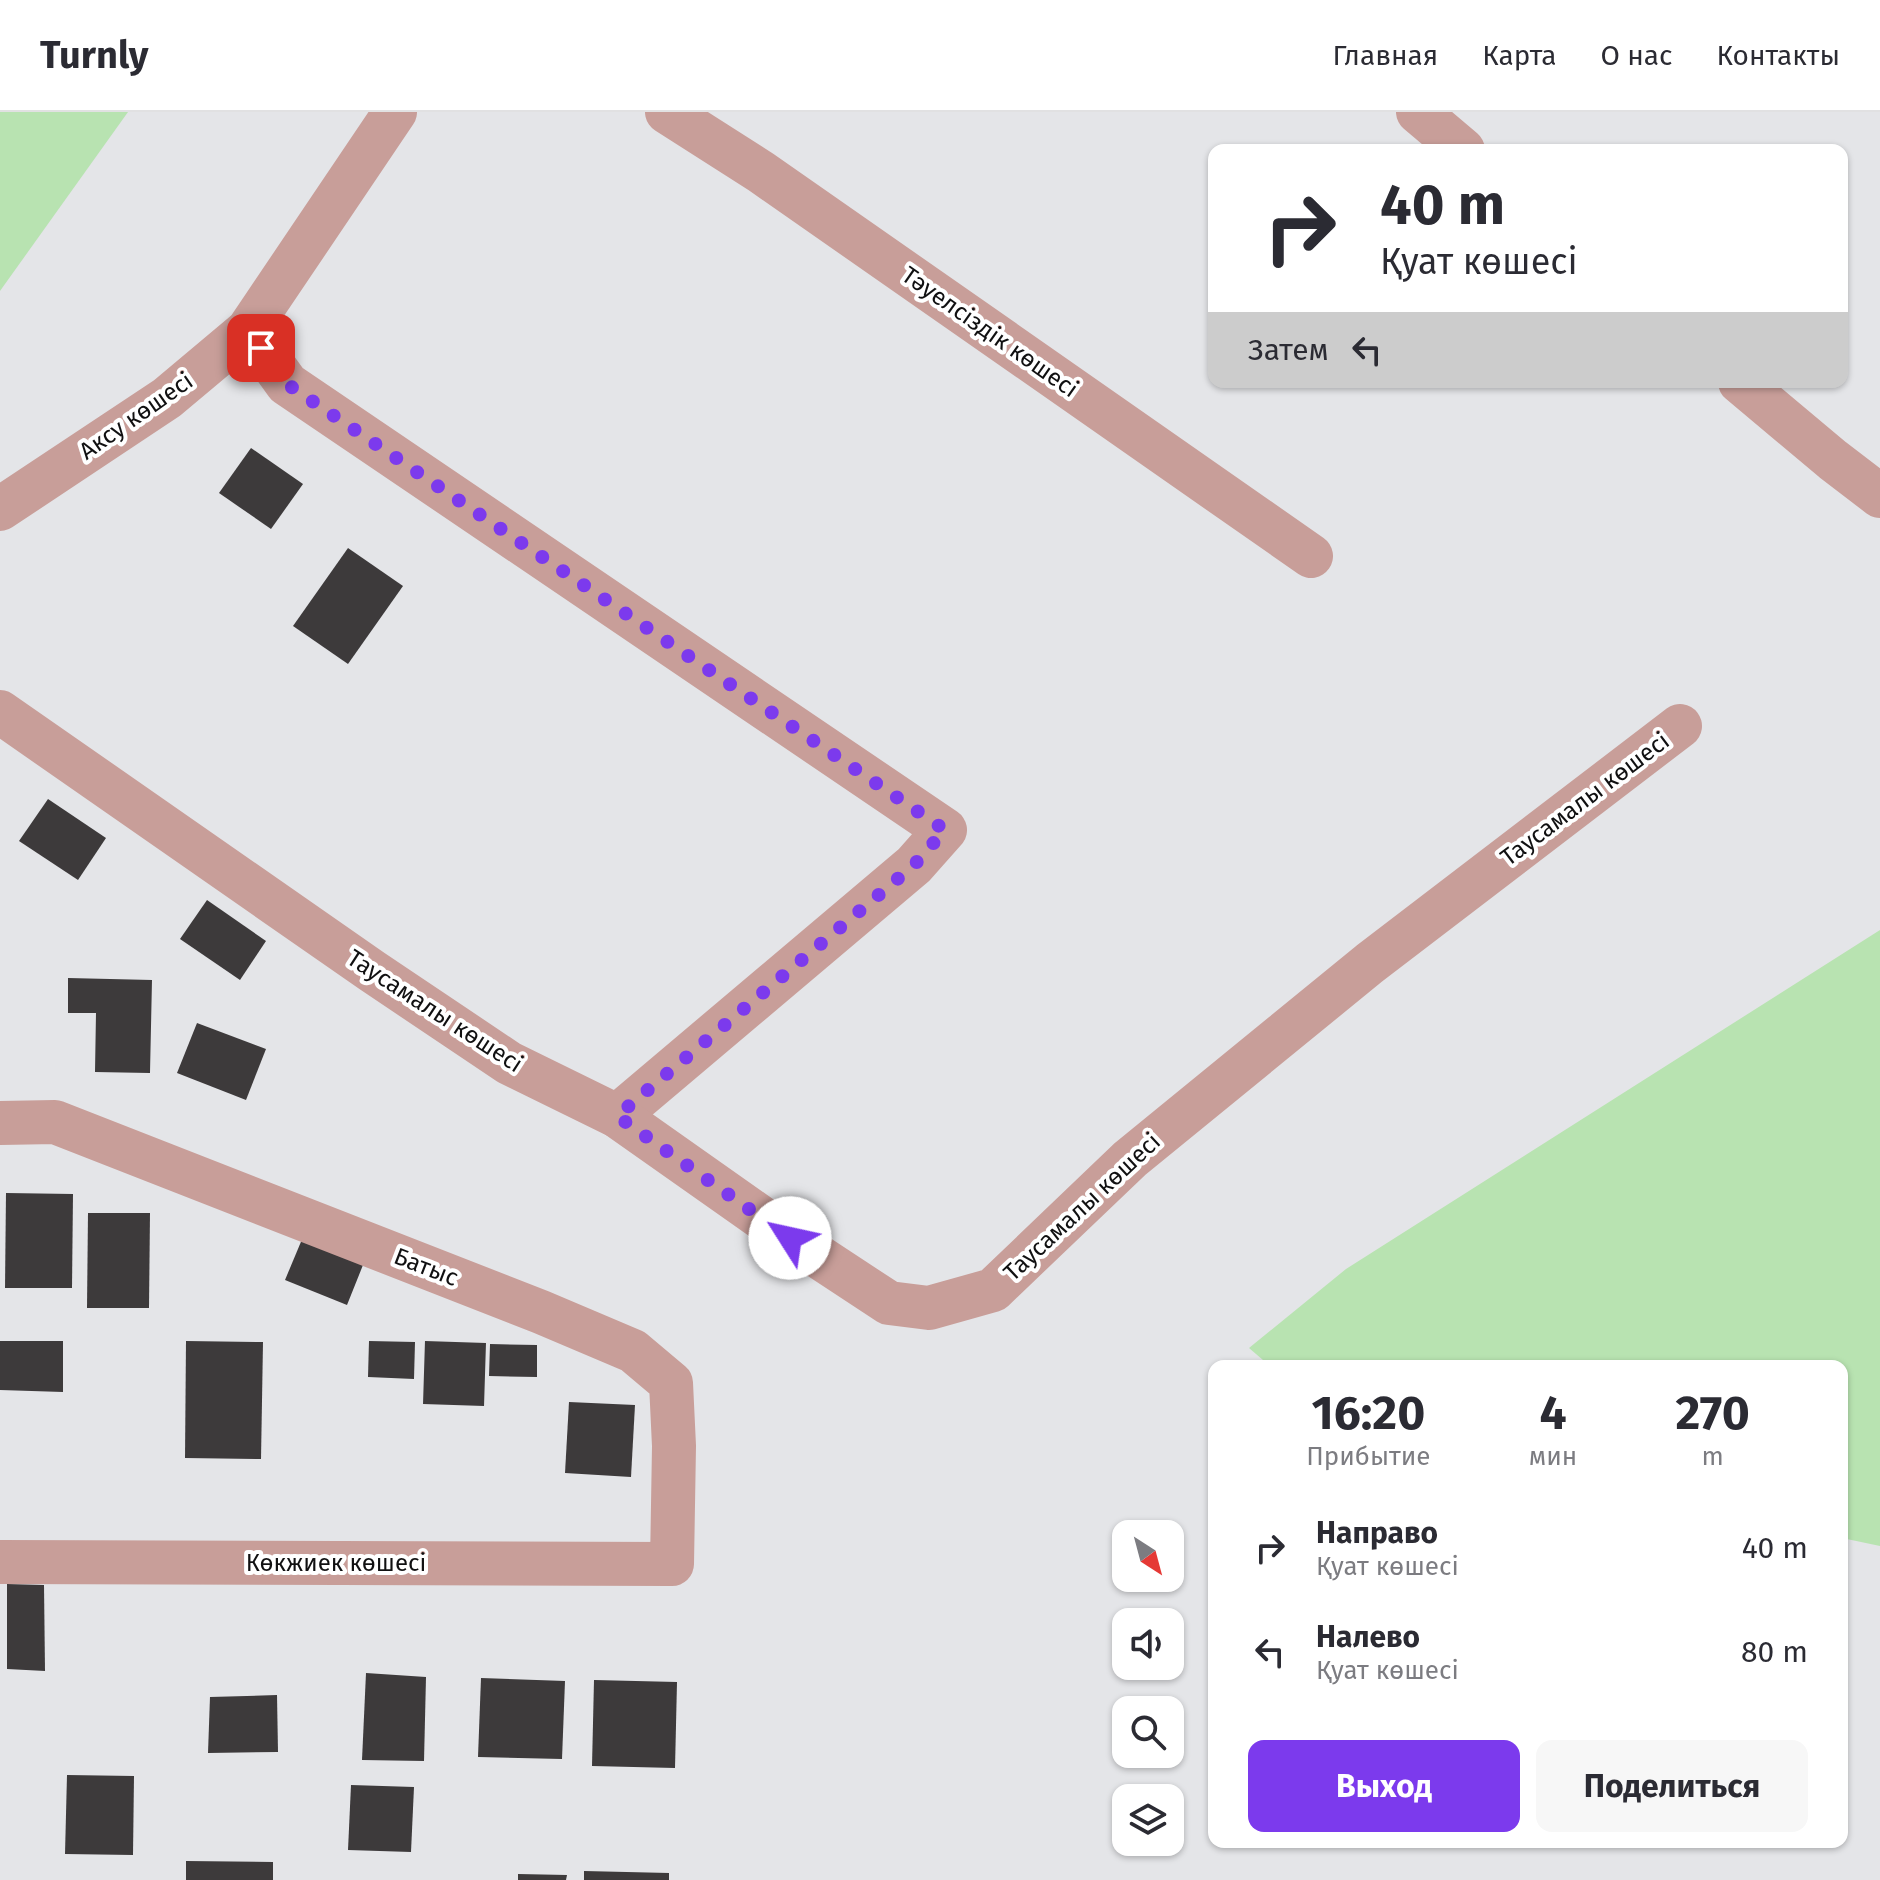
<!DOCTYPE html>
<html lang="ru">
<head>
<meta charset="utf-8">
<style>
  :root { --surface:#fff; --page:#f7f7f7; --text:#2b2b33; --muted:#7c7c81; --line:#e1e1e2; --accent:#7c3aed }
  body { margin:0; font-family:"Fira Sans",sans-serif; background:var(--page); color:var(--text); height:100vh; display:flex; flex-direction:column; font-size:30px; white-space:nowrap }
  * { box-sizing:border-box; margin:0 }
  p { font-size:26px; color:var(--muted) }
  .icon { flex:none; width:44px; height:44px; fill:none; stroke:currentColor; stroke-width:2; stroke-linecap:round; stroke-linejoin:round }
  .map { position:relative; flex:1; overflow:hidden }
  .side { position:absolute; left:1208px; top:1248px; width:640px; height:488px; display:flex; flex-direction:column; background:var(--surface); border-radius:16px; box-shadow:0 2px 6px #0004 }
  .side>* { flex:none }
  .top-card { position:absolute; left:1208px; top:32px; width:640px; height:244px; border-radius:16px; box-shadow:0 2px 6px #0004; background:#fff; color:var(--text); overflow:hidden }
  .needle { width:52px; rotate:144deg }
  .tools { position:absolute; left:1112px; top:1408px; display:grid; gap:16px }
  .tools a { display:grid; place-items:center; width:72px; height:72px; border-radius:16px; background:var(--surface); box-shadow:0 2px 6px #0004; font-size:40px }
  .pin { position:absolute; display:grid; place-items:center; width:68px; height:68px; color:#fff; margin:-34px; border-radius:16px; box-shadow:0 4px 12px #0006 }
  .me { position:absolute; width:88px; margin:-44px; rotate:305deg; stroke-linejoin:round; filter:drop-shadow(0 0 6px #0008) }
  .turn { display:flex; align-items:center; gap:28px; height:168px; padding:0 40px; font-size:36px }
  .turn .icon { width:104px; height:104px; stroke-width:2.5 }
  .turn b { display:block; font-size:56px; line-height:68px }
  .then { display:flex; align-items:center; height:76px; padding:0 40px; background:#0003; gap:16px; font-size:30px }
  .eta { display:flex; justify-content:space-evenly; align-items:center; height:136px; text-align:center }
  .eta b { font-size:48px; font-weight:700; line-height:56px }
  .cta { display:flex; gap:16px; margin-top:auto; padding:16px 40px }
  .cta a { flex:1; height:92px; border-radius:16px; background:var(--accent); color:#fff; font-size:32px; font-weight:700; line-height:92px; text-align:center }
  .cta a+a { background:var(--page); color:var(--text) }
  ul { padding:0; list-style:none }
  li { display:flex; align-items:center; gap:24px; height:104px; padding:0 40px }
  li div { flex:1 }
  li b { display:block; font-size:30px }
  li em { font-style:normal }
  header { display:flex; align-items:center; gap:48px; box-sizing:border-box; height:112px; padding:0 40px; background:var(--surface); border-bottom:2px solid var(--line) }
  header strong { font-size:38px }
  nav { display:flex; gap:44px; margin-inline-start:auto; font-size:28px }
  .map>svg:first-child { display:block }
</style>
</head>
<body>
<header>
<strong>Turnly</strong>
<nav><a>Главная</a><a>Карта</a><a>О нас</a><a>Контакты</a></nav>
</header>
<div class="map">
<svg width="1880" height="1768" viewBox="0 0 1880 1768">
  <rect width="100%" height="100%" fill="#e4e5e8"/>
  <g fill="#b8e3b1">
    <path d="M 0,0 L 128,0 L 0,179 Z"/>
    <path d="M 1880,818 L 1880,1434 L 1842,1426 L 1842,1254 L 1270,1254 L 1249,1236 L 1346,1157 Z"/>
  </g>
  <g fill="#3d3a3b">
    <path d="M 251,336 L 303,372 L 271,417 L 219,381 Z"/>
    <path d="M 348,436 L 403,474 L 348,552 L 293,514 Z"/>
    <path d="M 48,687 L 106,726 L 78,768 L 19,729 Z"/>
    <path d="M 207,788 L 266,829 L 240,868 L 180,827 Z"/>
    <path d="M 68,866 L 152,868 L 150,961 L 95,960 L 96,901 L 68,901 Z"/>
    <path d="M 197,911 L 266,937 L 246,988 L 177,961 Z"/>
    <path d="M 6,1081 L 73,1082 L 72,1176 L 5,1176 Z"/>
    <path d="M 88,1101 L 150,1101 L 149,1196 L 87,1196 Z"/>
    <path d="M 308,1113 L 369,1138 L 347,1193 L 285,1168 Z"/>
    <path d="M 0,1229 L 63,1229 L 63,1280 L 0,1278 Z"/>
    <path d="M 186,1229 L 263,1230 L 261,1347 L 185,1346 Z"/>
    <path d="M 369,1229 L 415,1230 L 414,1267 L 368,1265 Z"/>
    <path d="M 425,1229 L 486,1231 L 484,1294 L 423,1292 Z"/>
    <path d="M 490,1232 L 537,1233 L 537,1265 L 489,1264 Z"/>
    <path d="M 569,1290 L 635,1293 L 631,1365 L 565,1361 Z"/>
    <path d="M 7,1472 L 44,1473 L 45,1559 L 7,1557 Z"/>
    <path d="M 366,1561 L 426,1565 L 424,1649 L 362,1648 Z"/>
    <path d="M 481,1566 L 565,1569 L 562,1647 L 478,1645 Z"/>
    <path d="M 594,1568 L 677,1570 L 675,1656 L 592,1654 Z"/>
    <path d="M 277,1583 L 278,1640 L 208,1641 L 210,1585 Z"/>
    <path d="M 67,1663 L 134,1664 L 133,1743 L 65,1742 Z"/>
    <path d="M 351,1673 L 414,1675 L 411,1740 L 348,1738 Z"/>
    <path d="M 186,1749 L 273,1750 L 273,1768 L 186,1768 Z"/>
    <path d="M 584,1759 L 669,1761 L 669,1768 L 584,1768 Z"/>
    <path d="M 518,1762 L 567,1763 L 566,1768 L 518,1768 Z"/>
  </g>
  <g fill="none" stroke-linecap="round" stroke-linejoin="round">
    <g stroke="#c89e99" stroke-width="44">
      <path d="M 667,0 L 761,60 L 1311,444"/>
      <path d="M 1418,0 L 1463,38"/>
      <path d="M 248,218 L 287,272 L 945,718 L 914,753 L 617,1004"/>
      <path d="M 1740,270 L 1833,348 L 1880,384"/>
      <path d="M 0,397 L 167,286 L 248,218 L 395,0"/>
      <path d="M 0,600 L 372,859 L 509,951 L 617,1004 L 790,1126 L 889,1191 L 929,1196 L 993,1178 L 1130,1047 L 1370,851 L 1680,614"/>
      <path d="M 0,1011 L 55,1010 L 541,1200 L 633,1239 L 671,1271 L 674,1334 L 672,1452 L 0,1450"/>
    </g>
  </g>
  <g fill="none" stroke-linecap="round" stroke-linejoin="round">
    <path stroke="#7c3aed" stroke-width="14" stroke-dasharray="0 25.2" d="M 261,236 L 287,272 L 945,718 L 914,753 L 617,1004 L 790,1126"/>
  </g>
  <g text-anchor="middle" stroke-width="8" stroke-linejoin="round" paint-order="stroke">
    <g font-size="24" fill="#101011" stroke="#fff">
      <text transform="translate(990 220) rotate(35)" y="8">Тәуелсіздік көшесі</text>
      <text transform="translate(136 304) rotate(-35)" y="8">Аксу көшесі</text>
      <text transform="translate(1585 687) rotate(-37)" y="8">Таусамалы көшесі</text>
      <text transform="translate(435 899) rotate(33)" y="8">Таусамалы көшесі</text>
      <text transform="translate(1082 1095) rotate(-43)" y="8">Таусамалы көшесі</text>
      <text transform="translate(426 1155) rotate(21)" y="8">Батыс</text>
      <text x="336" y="1459">Көкжиек көшесі</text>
    </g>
  </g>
</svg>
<div class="tools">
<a><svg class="needle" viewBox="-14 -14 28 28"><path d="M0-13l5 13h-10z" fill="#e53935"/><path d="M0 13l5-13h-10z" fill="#7c7c81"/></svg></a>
<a><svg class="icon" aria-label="sound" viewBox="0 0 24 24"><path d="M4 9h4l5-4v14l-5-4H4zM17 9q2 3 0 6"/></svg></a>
<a><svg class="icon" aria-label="search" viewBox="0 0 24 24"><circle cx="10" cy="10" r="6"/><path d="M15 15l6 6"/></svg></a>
<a><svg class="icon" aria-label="layers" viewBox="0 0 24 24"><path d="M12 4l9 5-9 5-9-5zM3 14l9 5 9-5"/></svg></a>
</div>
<div class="pin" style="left:261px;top:236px;background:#d93025"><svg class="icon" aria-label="arrive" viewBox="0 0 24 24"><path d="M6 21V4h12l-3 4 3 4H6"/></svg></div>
<svg class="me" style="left:790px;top:1126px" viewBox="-20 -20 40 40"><circle r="19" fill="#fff"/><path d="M0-13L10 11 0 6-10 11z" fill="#7c3aed"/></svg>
<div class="top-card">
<div class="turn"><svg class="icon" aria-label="right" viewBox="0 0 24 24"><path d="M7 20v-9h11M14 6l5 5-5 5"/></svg><div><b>40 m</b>Қуат көшесі</div></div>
<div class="then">Затем<svg class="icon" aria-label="left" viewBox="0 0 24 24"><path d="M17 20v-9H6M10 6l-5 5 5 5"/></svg></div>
</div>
<section class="side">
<div class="eta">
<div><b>16:20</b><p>Прибытие</p></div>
<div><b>4</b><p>мин</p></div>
<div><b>270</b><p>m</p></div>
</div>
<ul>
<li><svg class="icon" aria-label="right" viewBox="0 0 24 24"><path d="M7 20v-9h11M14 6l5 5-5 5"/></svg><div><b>Направо</b><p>Қуат көшесі</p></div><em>40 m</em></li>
<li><svg class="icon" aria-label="left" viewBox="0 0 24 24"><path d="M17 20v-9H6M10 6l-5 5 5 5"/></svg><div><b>Налево</b><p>Қуат көшесі</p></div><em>80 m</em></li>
</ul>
<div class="cta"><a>Выход</a><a>Поделиться</a></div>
</section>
</div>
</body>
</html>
